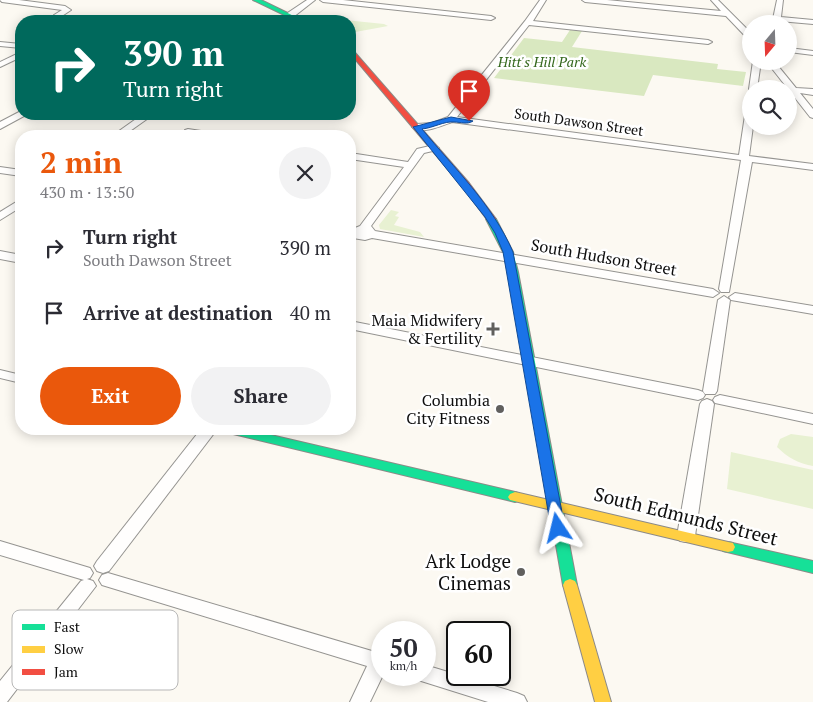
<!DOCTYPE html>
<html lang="en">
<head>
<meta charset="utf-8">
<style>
  :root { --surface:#fff; --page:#f2f2f3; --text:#2b2b33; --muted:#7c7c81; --accent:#ea580c }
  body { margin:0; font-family:"PT Serif",serif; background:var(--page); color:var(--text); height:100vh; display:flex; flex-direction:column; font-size:19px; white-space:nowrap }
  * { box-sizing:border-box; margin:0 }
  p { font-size:16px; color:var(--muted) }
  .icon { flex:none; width:28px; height:28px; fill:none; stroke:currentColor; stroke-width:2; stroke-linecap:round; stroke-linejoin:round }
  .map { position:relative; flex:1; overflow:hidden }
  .sheet { position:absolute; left:15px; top:130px; width:341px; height:305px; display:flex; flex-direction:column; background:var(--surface); border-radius:20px; box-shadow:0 2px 12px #0003 }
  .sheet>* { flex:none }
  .top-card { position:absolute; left:15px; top:15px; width:341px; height:105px; border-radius:20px; box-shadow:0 2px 12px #0003; background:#00695c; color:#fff; overflow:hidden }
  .needle { width:32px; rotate:199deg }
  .tools { position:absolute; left:742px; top:15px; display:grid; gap:10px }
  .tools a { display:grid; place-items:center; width:55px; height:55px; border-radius:50%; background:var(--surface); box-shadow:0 2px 12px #0003; font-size:25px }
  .speed { position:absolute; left:371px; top:621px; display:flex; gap:10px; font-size:25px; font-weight:700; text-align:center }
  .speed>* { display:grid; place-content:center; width:65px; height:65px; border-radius:50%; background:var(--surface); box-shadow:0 2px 12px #0003; line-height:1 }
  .speed small { font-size:12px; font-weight:400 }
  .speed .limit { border:2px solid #111; border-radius:8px; background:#fff; color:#111 }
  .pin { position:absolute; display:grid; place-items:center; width:42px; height:42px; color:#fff; margin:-51px -21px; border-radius:50% 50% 50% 0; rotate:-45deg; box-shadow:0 0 5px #0007 }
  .pin .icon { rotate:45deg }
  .me { position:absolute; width:55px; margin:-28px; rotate:350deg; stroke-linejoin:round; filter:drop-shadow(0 0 4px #0008) }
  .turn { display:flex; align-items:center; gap:18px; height:105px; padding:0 25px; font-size:22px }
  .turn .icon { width:65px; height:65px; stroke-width:2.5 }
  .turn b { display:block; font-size:35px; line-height:42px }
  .round { display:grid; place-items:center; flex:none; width:52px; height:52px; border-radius:26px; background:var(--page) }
  .head { display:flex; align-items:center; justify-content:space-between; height:85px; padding:0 25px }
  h1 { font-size:30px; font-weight:800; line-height:38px; color:var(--accent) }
  .cta { display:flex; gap:10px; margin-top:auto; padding:10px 25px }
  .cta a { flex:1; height:58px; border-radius:30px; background:var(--accent); color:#fff; font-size:20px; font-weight:800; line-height:58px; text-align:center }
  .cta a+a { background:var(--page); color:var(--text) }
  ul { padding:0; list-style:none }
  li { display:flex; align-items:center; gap:15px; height:65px; padding:0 25px }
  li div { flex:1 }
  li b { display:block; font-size:19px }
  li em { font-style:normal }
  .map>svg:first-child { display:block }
</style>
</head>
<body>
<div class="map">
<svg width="813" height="702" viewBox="0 0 813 702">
  <rect width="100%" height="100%" fill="#fcf9f2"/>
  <g fill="#e8f1d2">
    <path d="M 335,19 L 384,24 L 388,26 L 350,33 L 350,21 L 326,21 Z"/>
    <path d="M 391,210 L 399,212 L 395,216 L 399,217 L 394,225 L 420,232 L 424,237 L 380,229 L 379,225 Z"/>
    <path d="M 791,434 L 813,437 L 813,466 C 799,464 787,457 777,447 L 780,439 Z"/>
    <path d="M 731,452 L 813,470 L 813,509 L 727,489 Z"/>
  </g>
  <path fill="#d9e8c0" d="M 570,30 L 582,31 L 572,47 L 718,64 L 717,69 L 746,72 L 743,86 L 653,75 L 644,96 L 494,78 L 524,38 L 562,42 Z"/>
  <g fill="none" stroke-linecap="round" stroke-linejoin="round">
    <defs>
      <g id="street">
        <path d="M 0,0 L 19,0 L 65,6 L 71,10 L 62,16 L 61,21 L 55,21 L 54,15 L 62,10 L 2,2 Z"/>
        <path d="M 307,0 L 315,0 L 292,18 L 286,18 L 286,14 Z"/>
        <path d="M 320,0 L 343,0 L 491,16 L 495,18 L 491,20 L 323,2 Z"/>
        <path d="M 540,0 L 546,0 L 533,21 L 708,40 L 712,42 L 708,44 L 529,25 L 457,117 L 739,155 L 747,102 L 751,99 L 753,126 L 749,156 L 813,164 L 813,170 L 752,162 L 729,292 L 721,292 L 719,289 L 741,160 L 452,122 C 441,126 422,135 412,127 L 417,124 L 432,123 L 448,117 L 525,21 Z"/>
        <path d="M 582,0 L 607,0 L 721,11 L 711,0 L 718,0 L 751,33 L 751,39 L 748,39 L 726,16 L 585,2 Z"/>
        <path d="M 777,0 L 783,0 L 781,17 L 813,20 L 813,24 L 779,21 L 778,24 L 770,24 L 773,19 Z"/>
        <path d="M 0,42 L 21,44 L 21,48 L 0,46 Z"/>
        <path d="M 789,48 L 813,51 L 813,55 L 789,52 Z"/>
        <path d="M 21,52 L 21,57 L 0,67 L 0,62 Z"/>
        <path d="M 753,61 L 761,61 L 757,89 L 751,89 L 751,91 L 749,89 Z"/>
        <path d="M 766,61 L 774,61 L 796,88 L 813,89 L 813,95 L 800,93 L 813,109 L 813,118 L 810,117 Z"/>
        <path d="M 21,111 L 21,114 L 25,114 L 24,116 L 0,129 L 0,122 Z"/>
        <path d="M 143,114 L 154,114 L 123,136 L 112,136 Z"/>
        <path d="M 188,129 L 214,133 L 219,136 L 197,136 L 185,134 L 185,130 Z"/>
        <path d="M 434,145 L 439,148 L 437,150 L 424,153 L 371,226 L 375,231 L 713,289 L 719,293 L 713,297 L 372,238 L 365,240 L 353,238 L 350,235 L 350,230 L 360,226 L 404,167 L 350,159 L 350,153 L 408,162 L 417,149 Z"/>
        <path d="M 0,167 L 21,170 L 21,176 L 0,173 Z"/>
        <path d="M 21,199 L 21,207 L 0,220 L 0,212 Z"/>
        <path d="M 0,251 L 21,255 L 21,263 L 0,259 Z"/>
        <path d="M 735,293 L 813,306 L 813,314 L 731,300 L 729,297 Z"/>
        <path d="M 724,296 L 730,300 L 717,391 L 715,394 L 705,394 L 703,391 L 718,300 Z"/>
        <path d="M 350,321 L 698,390 L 703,392 L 705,395 L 703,398 L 698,400 L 350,329 Z"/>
        <path d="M 0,370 L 21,375 L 21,383 L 0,378 Z"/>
        <path d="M 720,395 L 813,414 L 813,424 L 715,403 L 713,400 L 715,397 Z"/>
        <path d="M 707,399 L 712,401 L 714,404 L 695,536 L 692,541 L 686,542 L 680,541 L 677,536 L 700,404 L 702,401 Z"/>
        <path d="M 201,429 L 213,429 L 215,432 L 109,571 L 103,573 L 97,571 L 94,566 L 97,561 Z"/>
        <path d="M 0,541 L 90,568 L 93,573 L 90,578 L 87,579 L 93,581 L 96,586 L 7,702 L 0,702 L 0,681 L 81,581 L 84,580 L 0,555 Z"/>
        <path d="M 108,573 L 382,654 L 383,675 L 370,702 L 350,702 L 367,666 L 102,585 L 99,580 L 102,575 Z"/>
        <path d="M 425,665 L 517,693 L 524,696 L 527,702 L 488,702 L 418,680 L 416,675 L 425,675 Z"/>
      </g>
      <g id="fast">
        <path d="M 253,0 L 261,0 L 304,21 L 297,21 Z"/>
        <path d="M 491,216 L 496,219 L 513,252 L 518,272 L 577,585 L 575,589 L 570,591 L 565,589 L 563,585 L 508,272 L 503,252 L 486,219 Z"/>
        <path d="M 223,429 L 245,429 L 515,492 L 520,494 L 522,497 L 520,500 L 515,502 L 229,433 L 225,432 Z"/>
        <path d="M 728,542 L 813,561 L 813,573 L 723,551 L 721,547 L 723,543 Z"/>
      </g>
      <g id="slow">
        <path d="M 515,492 L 728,542 L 733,543 L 735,547 L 733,551 L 728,552 L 510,500 L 508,497 L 510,494 Z"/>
        <path d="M 570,579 L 575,581 L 577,585 L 611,702 L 595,702 L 563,585 L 565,581 Z"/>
      </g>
      <path id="jam" d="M 350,47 L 469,183 L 496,219 L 494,221 L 488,221 L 463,187 L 350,53 Z"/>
    </defs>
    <use href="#street" stroke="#959491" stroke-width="2"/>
    <use href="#fast" stroke="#8c8a87" stroke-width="2"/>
    <use href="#slow" stroke="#8c8a87" stroke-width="2"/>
    <use href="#jam" stroke="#8c8a87" stroke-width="2"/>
    <use href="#street" fill="#fffefd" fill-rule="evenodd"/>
    <use href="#fast" fill="#16e098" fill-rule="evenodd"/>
    <use href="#slow" fill="#ffcf43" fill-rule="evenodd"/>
    <use href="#jam" fill="#f24e42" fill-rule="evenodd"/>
  </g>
  <path fill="#1a73e8" stroke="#114b97" d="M 451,117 L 473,121 C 467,125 461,122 454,122 C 444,121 433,128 422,129 C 454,168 493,205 513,252 L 565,528 L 563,531 L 558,533 L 553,531 L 551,528 L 503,252 L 495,233 L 485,217 L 413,127 Z"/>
  <g fill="#61605e" stroke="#fff" stroke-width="2">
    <path d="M490.5 321.5h5v5h5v5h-5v5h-5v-5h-5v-5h5z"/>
    <circle cx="500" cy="409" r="5"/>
    <circle cx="521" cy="572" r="5"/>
  </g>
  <g text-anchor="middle" stroke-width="5" stroke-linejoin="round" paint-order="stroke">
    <g font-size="14" font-style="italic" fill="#35681d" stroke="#fff">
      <text x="542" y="67">Hitt's Hill Park</text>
    </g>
    <g font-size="14" fill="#0e0e0e" stroke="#fff">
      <text transform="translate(579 122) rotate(8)" y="5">South Dawson Street</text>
    </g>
    <g font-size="16" fill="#0e0e0e" stroke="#fff">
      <text transform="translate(604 257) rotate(10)" y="6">South Hudson Street</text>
    </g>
    <g font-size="16" fill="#0e0e0e" stroke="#fff" text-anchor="end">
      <text x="482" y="326">Maia Midwifery<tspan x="482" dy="18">&amp; Fertility</tspan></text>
      <text x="490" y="406">Columbia<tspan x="490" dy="18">City Fitness</tspan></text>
    </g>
    <g font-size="19" fill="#0e0e0e" stroke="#fff">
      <text transform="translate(686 516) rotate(14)" y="7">South Edmunds Street</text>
    </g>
    <g font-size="19" fill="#0e0e0e" stroke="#fff" text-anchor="end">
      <text x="511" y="568">Ark Lodge<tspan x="511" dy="22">Cinemas</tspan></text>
    </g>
  </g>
  <rect x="12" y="610" width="166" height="80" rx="8" fill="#fff" stroke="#b7b7b7" stroke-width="1"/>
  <rect x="22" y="624" width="23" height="6" fill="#16e098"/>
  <rect x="22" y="646" width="23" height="7" fill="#ffcf43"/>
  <rect x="22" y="669" width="23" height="6" fill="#f24e42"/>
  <g font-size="14" fill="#0e0e0e">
    <text x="54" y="632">Fast</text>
    <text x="54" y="654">Slow</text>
    <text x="54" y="677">Jam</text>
  </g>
</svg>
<div class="tools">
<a><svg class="needle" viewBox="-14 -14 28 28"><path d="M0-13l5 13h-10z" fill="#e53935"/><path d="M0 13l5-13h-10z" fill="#7c7c81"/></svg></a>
<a><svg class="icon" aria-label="search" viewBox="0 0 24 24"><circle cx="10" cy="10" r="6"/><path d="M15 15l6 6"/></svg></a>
</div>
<div class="speed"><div>50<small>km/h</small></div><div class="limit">60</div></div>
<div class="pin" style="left:469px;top:121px;background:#d93025"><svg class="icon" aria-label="arrive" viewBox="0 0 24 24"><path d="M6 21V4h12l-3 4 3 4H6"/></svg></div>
<svg class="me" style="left:558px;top:528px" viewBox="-20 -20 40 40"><path d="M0-17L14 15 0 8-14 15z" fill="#1a73e8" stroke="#fff" stroke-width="4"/></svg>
<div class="top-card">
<div class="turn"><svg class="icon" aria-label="right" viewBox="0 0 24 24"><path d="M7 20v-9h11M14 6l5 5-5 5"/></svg><div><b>390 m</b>Turn right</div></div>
</div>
<section class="sheet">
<div class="head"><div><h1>2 min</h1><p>430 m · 13:50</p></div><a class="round"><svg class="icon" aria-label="close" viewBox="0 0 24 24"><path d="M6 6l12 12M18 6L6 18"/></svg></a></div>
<ul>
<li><svg class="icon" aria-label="right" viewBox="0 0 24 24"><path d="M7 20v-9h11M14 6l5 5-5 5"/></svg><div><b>Turn right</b><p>South Dawson Street</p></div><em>390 m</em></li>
<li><svg class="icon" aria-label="arrive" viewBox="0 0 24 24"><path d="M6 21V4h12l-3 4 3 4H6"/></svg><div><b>Arrive at destination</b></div><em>40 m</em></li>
</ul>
<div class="cta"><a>Exit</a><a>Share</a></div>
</section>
</div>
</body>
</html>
